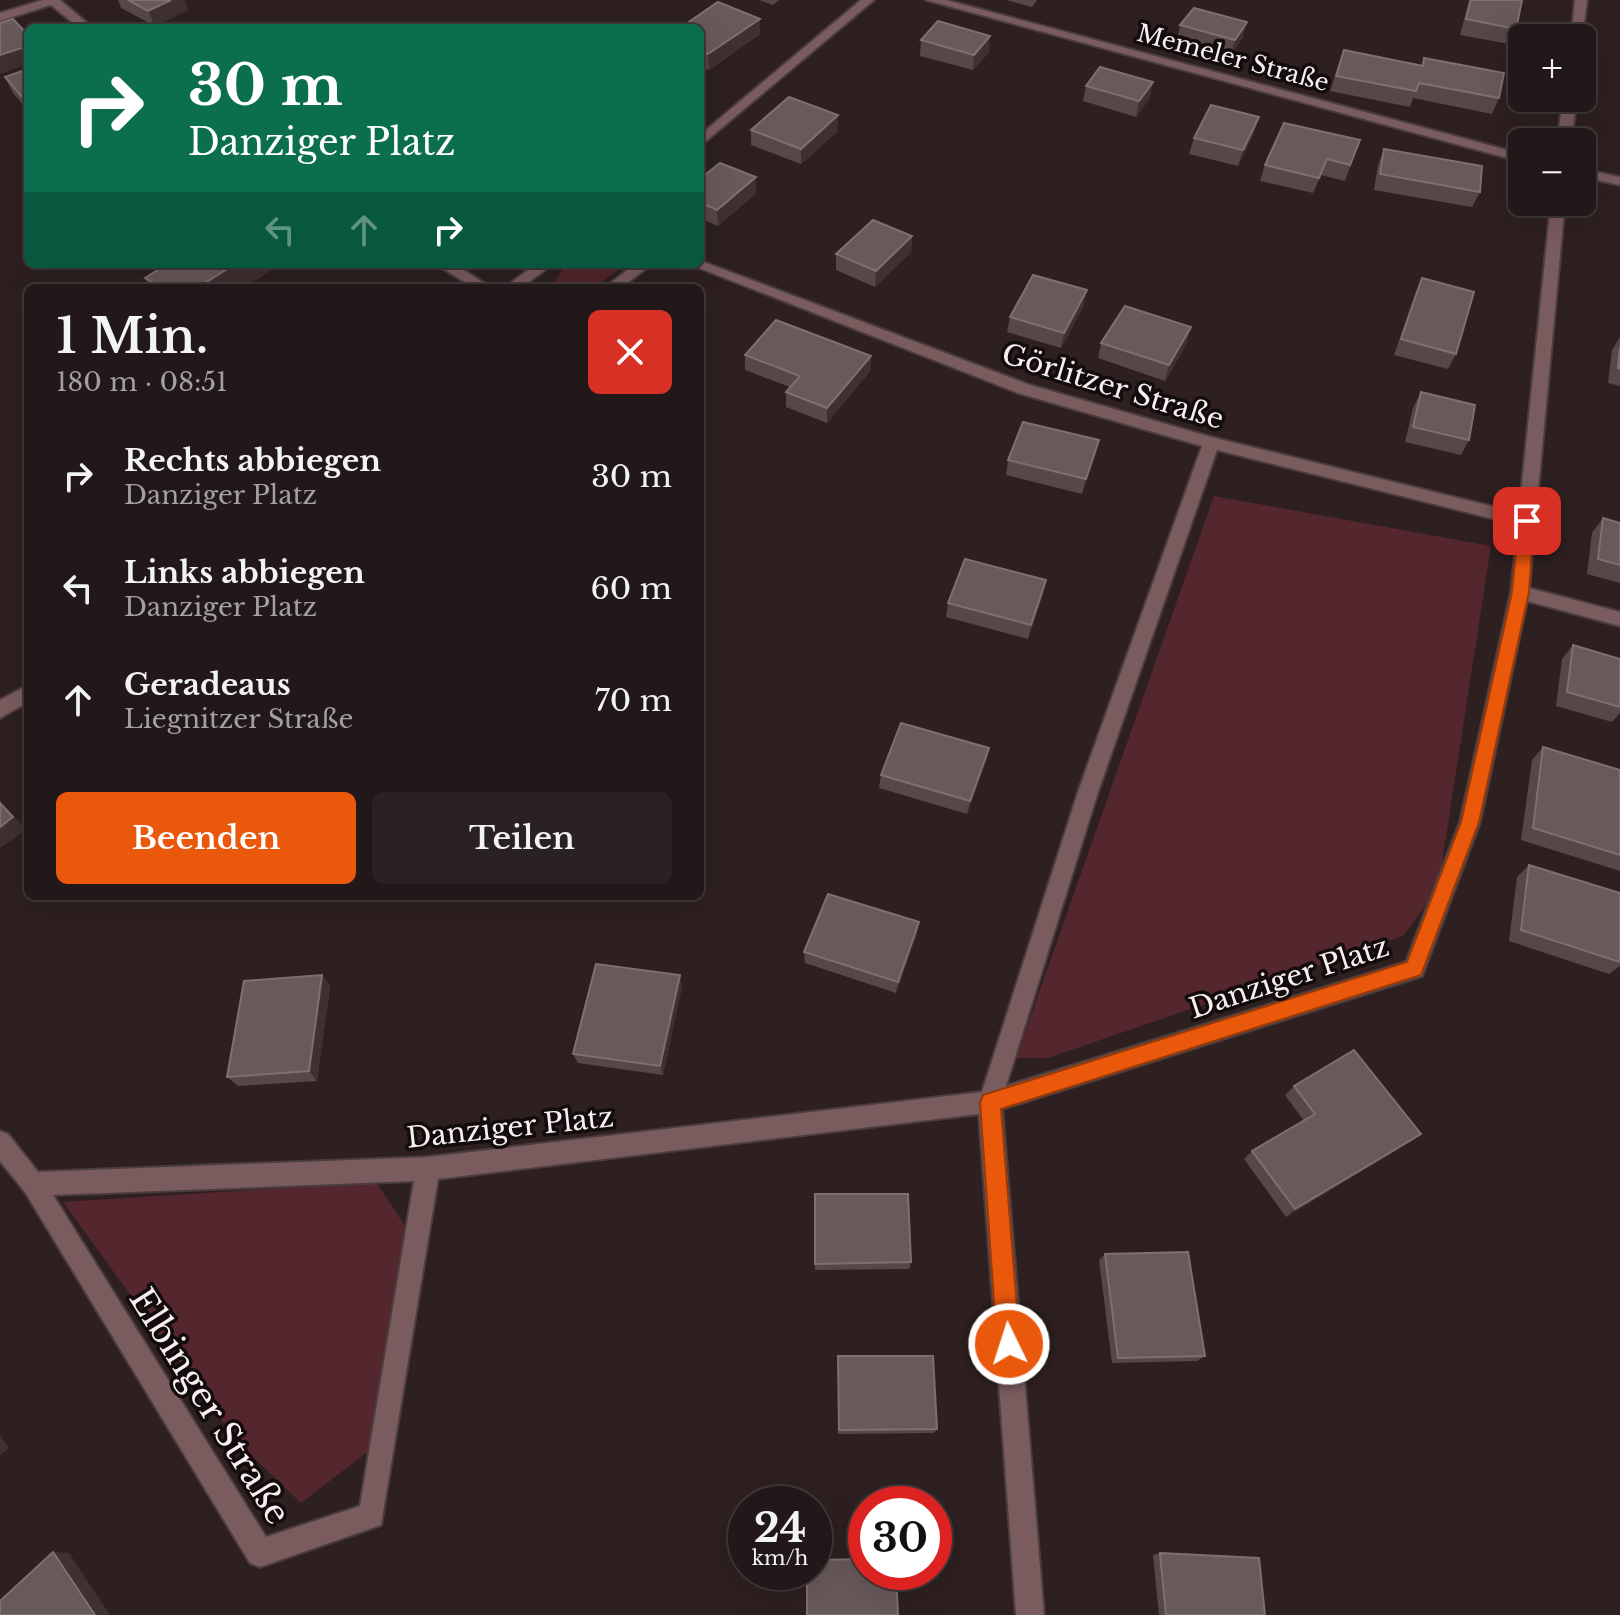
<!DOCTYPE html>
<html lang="de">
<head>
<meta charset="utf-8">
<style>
  :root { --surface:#221819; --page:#2a2122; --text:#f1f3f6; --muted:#a2a0a2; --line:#3f3738; --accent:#ea580c }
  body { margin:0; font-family:"Libre Baskerville",serif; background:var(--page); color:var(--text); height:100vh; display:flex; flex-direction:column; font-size:30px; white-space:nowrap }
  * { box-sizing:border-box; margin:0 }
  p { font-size:26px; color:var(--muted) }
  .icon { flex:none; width:44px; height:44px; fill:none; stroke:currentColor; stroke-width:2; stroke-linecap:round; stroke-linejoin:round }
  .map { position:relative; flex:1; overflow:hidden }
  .drawer { position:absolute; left:24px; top:284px; width:680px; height:616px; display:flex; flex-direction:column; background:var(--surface); border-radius:12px; box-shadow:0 8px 32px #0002,0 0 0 2px var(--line) }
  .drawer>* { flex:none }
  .banner { position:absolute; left:24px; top:24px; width:680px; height:244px; border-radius:12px; box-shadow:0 8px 32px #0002,0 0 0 2px var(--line); background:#0b6e4f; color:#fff; overflow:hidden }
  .controls { position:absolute; left:1508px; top:24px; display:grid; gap:16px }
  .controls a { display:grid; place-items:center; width:88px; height:88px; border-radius:12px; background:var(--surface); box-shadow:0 8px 32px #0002,0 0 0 2px var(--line); font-size:40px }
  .speed { position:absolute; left:728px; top:1486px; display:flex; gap:16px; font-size:40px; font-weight:700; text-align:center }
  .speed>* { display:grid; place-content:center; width:104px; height:104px; border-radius:50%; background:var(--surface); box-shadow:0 8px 32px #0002,0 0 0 2px var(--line); line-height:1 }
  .speed small { font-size:20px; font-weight:400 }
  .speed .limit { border:12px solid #d22; background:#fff; color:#111 }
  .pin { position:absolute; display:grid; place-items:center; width:68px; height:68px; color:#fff; margin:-34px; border-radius:16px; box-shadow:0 4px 12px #0006 }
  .me { position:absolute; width:88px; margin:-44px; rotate:356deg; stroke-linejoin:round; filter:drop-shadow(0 0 6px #0008) }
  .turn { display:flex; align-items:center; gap:28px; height:168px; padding:0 32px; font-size:36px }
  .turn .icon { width:104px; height:104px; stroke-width:2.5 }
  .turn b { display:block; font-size:56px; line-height:68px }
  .lanes { display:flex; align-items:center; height:76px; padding:0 32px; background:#0003; justify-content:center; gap:40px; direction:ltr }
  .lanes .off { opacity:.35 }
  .round { display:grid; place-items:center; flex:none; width:84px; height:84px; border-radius:12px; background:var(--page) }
  .headline { display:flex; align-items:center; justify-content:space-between; height:136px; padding:0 32px }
  h1 { font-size:48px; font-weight:600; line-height:60px }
  .cta { display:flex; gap:16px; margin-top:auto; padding:16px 32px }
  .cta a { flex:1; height:92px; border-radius:12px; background:var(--accent); color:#fff; font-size:32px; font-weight:600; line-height:92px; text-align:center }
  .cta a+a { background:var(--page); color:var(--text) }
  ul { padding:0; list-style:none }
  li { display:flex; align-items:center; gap:24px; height:112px; padding:0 32px }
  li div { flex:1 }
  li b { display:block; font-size:30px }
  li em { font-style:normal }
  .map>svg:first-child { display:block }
</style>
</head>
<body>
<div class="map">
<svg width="1620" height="1615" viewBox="0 0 1620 1615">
  <rect width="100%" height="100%" fill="#2e2021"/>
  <g fill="#54262d">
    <path d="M 566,264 L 627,264 L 593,288 L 551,288 Z"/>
    <path d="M 1214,496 L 1491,546 L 1438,888 L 1403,936 L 1048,1058 L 1016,1058 Z"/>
    <path d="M 376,1182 L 409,1232 L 370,1450 L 301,1503 L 238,1443 L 63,1202 Z"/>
  </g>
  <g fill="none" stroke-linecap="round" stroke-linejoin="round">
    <defs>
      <g id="minor">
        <path d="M 43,0 L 60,0 L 93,28 L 79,28 L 51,5 L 0,21 L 0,13 Z"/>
        <path d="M 861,0 L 874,0 L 700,146 L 700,135 Z"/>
        <path d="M 926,0 L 946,0 L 1522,154 L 1522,162 Z"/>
        <path d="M 1575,0 L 1587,0 L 1582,40 L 1571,38 Z"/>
        <path d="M 1563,98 L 1577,98 L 1571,142 L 1557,142 Z"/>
        <path d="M 1582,169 L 1620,177 L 1620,185 L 1582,177 Z"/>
        <path d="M 1551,202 L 1565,202 L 1529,588 L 1620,612 L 1620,626 L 1527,601 L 1480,822 L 1422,976 L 1002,1109 L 1044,1615 L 1016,1615 L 979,1114 L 438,1179 L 381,1525 L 260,1567 L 250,1563 L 25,1192 L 0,1161 L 0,1131 L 8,1134 L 38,1172 L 428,1157 L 982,1092 L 1078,792 L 1202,446 L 1018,393 L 689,264 L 700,264 L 701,261 L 1030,385 L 1211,437 L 1519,513 ZM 1217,450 L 1518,525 L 1511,592 L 1460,822 L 1406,962 L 1006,1086 L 1098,792 ZM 414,1181 L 360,1506 L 266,1537 L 53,1195 Z"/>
        <path d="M 436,264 L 454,264 L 492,288 L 474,288 Z"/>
        <path d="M 536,264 L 553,264 L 521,288 L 504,288 Z"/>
        <path d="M 635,264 L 652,264 L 621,288 L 604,288 Z"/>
        <path d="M 28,685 L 28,702 L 0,718 L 0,700 Z"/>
      </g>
    </defs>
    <use href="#minor" stroke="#4a3d3e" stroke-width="4"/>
    <use href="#minor" fill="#7a5b5e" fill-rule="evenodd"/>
  </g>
  <g fill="#564748">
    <path d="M 118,0 L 184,0 L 188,10 L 155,26 L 121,8 Z"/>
    <path d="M 759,0 L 779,0 L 773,5 Z"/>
    <path d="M 1006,0 L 1037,0 L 1032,7 Z"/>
    <path d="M 1469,0 L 1522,0 L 1516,29 L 1509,44 L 1460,35 Z"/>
    <path d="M 760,19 L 760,34 L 709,70 L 700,67 L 700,28 Z"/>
    <path d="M 1180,25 L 1243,37 L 1231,55 L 1177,41 Z"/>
    <path d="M 921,40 L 989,52 L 973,70 L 920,56 Z"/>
    <path d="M 1344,50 L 1421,65 L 1424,58 L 1499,98 L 1492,114 L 1413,98 L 1410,107 L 1330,91 Z"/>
    <path d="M 28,69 L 28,111 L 13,93 L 5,77 Z"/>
    <path d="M 1086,86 L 1150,98 L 1136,117 L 1083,101 Z"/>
    <path d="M 838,115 L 838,131 L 801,164 L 751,145 L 751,130 Z"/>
    <path d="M 1254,133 L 1238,166 L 1189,154 L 1194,138 Z"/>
    <path d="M 1360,140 L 1345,181 L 1321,175 L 1313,193 L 1260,181 L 1265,165 Z"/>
    <path d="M 1384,149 L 1480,192 L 1472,207 L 1374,190 L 1378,165 Z"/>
    <path d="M 700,179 L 756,193 L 718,226 L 700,218 Z"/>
    <path d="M 912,236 L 911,252 L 875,287 L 836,270 L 836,254 Z"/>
    <path d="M 167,264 L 281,264 L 243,288 L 150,288 L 145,278 Z"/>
    <path d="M 1422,278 L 1456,354 L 1448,369 L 1394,355 L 1415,294 Z"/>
    <path d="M 1084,305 L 1061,348 L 1007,332 L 1010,317 Z"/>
    <path d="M 1620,337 L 1620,386 L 1608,383 L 1612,350 Z"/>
    <path d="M 1101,343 L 1187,343 L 1165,381 L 1098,358 Z"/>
    <path d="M 745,355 L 871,356 L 870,371 L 827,423 L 786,407 L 786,392 L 790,387 L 745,370 Z"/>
    <path d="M 1421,392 L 1469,440 L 1461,455 L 1405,442 L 1413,408 Z"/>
    <path d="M 1099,440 L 1082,494 L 1006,475 L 1008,460 Z"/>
    <path d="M 1603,518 L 1620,523 L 1620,583 L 1587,574 L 1592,533 Z"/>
    <path d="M 1046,580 L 1043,594 L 1028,639 L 946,617 L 948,603 Z"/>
    <path d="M 1573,645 L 1620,659 L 1620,713 L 1612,722 L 1556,706 L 1562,659 Z"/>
    <path d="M 1543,747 L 1620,770 L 1620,871 L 1521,840 L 1532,760 Z"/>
    <path d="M 989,748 L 986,761 L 967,814 L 879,788 L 881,775 Z"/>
    <path d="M 1529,865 L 1620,893 L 1620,966 L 1609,974 L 1509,941 L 1517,877 Z"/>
    <path d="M 917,934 L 896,993 L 805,963 L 804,952 Z"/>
    <path d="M 322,975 L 330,986 L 317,1081 L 238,1086 L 227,1077 Z"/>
    <path d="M 682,986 L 663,1075 L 578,1063 L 573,1054 Z"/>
    <path d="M 1294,1086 L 1410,1142 L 1286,1217 L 1244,1159 L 1252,1151 L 1304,1121 L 1285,1095 Z"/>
    <path d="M 815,1194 L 911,1262 L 909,1269 L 815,1270 Z"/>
    <path d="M 1105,1254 L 1205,1356 L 1197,1361 L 1112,1363 L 1099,1260 Z"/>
    <path d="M 838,1356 L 937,1429 L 934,1433 L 838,1434 Z"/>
    <path d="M 1160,1553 L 1265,1615 L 1159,1615 L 1153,1555 Z"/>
  </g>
  <g fill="#3f3031">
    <path d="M 171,0 L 184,0 L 188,10 L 155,26 L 148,11 Z"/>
    <path d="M 760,19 L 760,34 L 709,70 L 708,54 Z"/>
    <path d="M 1247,22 L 1243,37 L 1231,55 L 1235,40 Z"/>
    <path d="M 990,36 L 989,52 L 973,70 L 974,55 Z"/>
    <path d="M 28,46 L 28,64 L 0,74 L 0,55 Z"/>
    <path d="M 1153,82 L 1150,98 L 1136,117 L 1139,101 Z"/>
    <path d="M 838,115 L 838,131 L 801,164 L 801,149 Z"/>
    <path d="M 1259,117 L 1254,133 L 1238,166 L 1243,150 Z"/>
    <path d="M 756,177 L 756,193 L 718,226 L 717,210 Z"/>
    <path d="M 912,236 L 911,252 L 875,287 L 876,271 Z"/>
    <path d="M 235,264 L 281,264 L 243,288 L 197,288 Z"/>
    <path d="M 1087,290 L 1084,305 L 1061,348 L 1064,333 Z"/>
    <path d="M 1191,327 L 1187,343 L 1165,381 L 1169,365 Z"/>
    <path d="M 871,356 L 870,371 L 827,423 L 827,408 Z"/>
    <path d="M 1099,440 L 1095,456 L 1082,494 L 1086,479 Z"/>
    <path d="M 1046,580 L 1043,594 L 1028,639 L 1031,625 Z"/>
    <path d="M 989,748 L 986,761 L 967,814 L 970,801 Z"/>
    <path d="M 0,801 L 26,830 L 0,848 Z"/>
    <path d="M 919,922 L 917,934 L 896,993 L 898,982 Z"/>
    <path d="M 322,975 L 330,986 L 317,1081 L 309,1071 Z"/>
    <path d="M 680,975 L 682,986 L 663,1075 L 660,1066 Z"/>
    <path d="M 1421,1134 L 1410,1142 L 1286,1217 L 1295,1209 Z"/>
    <path d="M 0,1435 L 9,1448 L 0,1455 Z"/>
    <path d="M 53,1552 L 69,1553 L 110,1615 L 95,1615 Z"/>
  </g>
  <g fill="#68595a" stroke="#7e7071" stroke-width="2">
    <path d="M 128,0 L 171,0 L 148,11 Z"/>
    <path d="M 1471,0 L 1522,0 L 1516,29 L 1466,19 Z"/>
    <path d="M 718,2 L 760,19 L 708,54 L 700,51 L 700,28 L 680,28 Z"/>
    <path d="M 1194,8 L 1247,22 L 1235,40 L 1180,25 Z"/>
    <path d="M 13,19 L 28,35 L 28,46 L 0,55 L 0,23 Z"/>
    <path d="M 938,21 L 990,36 L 974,55 L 921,40 Z"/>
    <path d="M 1344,50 L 1423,66 L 1424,58 L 1504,73 L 1499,98 L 1419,83 L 1416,91 L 1336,76 Z"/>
    <path d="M 1100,67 L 1153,82 L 1139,101 L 1086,86 Z"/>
    <path d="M 28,69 L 28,102 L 27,103 L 5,77 Z"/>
    <path d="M 789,97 L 838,115 L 801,149 L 751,130 Z"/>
    <path d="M 1211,105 L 1259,117 L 1243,150 L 1194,138 Z"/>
    <path d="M 1284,123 L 1360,140 L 1350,165 L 1327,159 L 1319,178 L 1265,165 Z"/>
    <path d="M 1384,149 L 1482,166 L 1480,192 L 1380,174 Z"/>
    <path d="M 720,163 L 756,177 L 717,210 L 700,202 L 700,179 Z"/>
    <path d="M 873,220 L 912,236 L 876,271 L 836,254 Z"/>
    <path d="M 167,264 L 235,264 L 197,288 L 162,288 L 145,278 Z"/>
    <path d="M 1033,275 L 1087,290 L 1064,333 L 1010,317 Z"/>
    <path d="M 1422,278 L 1474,292 L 1456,354 L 1401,339 Z"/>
    <path d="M 1125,306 L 1191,327 L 1169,365 L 1101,343 Z"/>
    <path d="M 776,320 L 871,356 L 827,408 L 786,392 L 800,376 L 745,355 Z"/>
    <path d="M 1620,347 L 1620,368 L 1618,368 Z"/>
    <path d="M 1421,392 L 1475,405 L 1469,440 L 1413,427 Z"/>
    <path d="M 1023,422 L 1099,440 L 1086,479 L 1008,460 Z"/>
    <path d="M 1603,518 L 1620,523 L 1620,565 L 1598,559 Z"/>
    <path d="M 965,559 L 1046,580 L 1031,625 L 948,603 Z"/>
    <path d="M 1573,645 L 1620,659 L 1620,707 L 1567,692 Z"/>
    <path d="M 901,723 L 989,748 L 970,801 L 881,775 Z"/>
    <path d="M 1543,747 L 1620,770 L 1620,855 L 1533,828 Z"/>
    <path d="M 0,803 L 13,817 L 0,827 Z"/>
    <path d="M 1529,865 L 1620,893 L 1620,962 L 1521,930 Z"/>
    <path d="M 828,894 L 919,922 L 898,982 L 804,952 Z"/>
    <path d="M 596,964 L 680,975 L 660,1066 L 573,1054 Z"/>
    <path d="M 322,975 L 309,1071 L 227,1077 L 244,981 Z"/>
    <path d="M 1354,1050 L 1421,1134 L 1295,1209 L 1252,1151 L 1315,1114 L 1294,1086 Z"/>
    <path d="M 815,1194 L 908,1194 L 911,1262 L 815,1264 Z"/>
    <path d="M 1188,1252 L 1205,1356 L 1118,1358 L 1105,1254 Z"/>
    <path d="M 838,1356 L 933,1356 L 937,1429 L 839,1430 Z"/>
    <path d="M 53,1552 L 95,1615 L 0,1615 L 0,1601 Z"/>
    <path d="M 1160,1553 L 1259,1558 L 1265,1615 L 1166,1615 Z"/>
    <path d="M 866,1559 L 866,1572 L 896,1572 L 898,1615 L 807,1615 L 807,1572 L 814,1572 L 814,1560 Z"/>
  </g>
  <path fill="#ea580c" stroke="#983908" stroke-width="2" d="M 1527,515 L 1534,521 L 1529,592 L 1479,822 L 1421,975 L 1001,1109 L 1020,1344 L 1017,1352 L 1009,1355 L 1001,1352 L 997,1344 L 980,1102 L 983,1095 L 1407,962 L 1461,822 L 1512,592 L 1519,521 Z"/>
  <g text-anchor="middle" stroke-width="7" stroke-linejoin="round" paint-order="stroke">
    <g font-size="24" fill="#f9eff0" stroke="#120c0c">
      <text transform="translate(1233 58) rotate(15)" y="8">Memeler Straße</text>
    </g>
    <g font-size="28" fill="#f9eff0" stroke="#120c0c">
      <text transform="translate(1113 386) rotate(17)" y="10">Görlitzer Straße</text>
      <text transform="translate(1289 977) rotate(-18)" y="10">Danziger Platz</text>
      <text transform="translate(510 1127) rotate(-6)" y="10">Danziger Platz</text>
    </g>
    <g font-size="34" fill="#f9eff0" stroke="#120c0c">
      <text transform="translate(210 1406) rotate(58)" y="12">Elbinger Straße</text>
    </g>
  </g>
</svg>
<div class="controls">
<a>+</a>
<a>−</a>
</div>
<div class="speed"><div>24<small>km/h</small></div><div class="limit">30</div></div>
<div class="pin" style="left:1527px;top:521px;background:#d93025"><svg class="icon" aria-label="arrive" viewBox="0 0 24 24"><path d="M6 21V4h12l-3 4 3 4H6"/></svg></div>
<svg class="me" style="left:1009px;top:1344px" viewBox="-20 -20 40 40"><circle r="17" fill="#ea580c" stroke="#fff" stroke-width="3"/><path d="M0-11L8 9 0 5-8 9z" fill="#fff"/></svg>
<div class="banner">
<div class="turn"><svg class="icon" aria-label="right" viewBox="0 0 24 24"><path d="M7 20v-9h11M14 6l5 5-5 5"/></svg><div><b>30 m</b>Danziger Platz</div></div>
<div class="lanes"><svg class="icon off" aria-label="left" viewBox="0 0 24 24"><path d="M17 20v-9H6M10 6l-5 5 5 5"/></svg><svg class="icon off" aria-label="ahead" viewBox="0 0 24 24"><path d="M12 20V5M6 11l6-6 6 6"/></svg><svg class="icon" aria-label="right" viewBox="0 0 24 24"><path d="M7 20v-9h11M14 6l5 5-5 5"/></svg></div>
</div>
<section class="drawer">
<div class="headline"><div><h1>1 Min.</h1><p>180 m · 08:51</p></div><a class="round" style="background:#d93025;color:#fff"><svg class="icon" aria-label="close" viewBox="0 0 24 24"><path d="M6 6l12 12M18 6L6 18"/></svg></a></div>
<ul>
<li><svg class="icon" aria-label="right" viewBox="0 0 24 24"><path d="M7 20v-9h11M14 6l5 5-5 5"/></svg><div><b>Rechts abbiegen</b><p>Danziger Platz</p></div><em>30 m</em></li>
<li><svg class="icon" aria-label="left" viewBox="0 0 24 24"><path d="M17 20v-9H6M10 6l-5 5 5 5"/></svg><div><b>Links abbiegen</b><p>Danziger Platz</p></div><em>60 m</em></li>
<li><svg class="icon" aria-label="ahead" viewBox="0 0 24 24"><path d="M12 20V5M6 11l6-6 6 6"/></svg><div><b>Geradeaus</b><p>Liegnitzer Straße</p></div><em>70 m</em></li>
</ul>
<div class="cta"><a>Beenden</a><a>Teilen</a></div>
</section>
</div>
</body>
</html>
